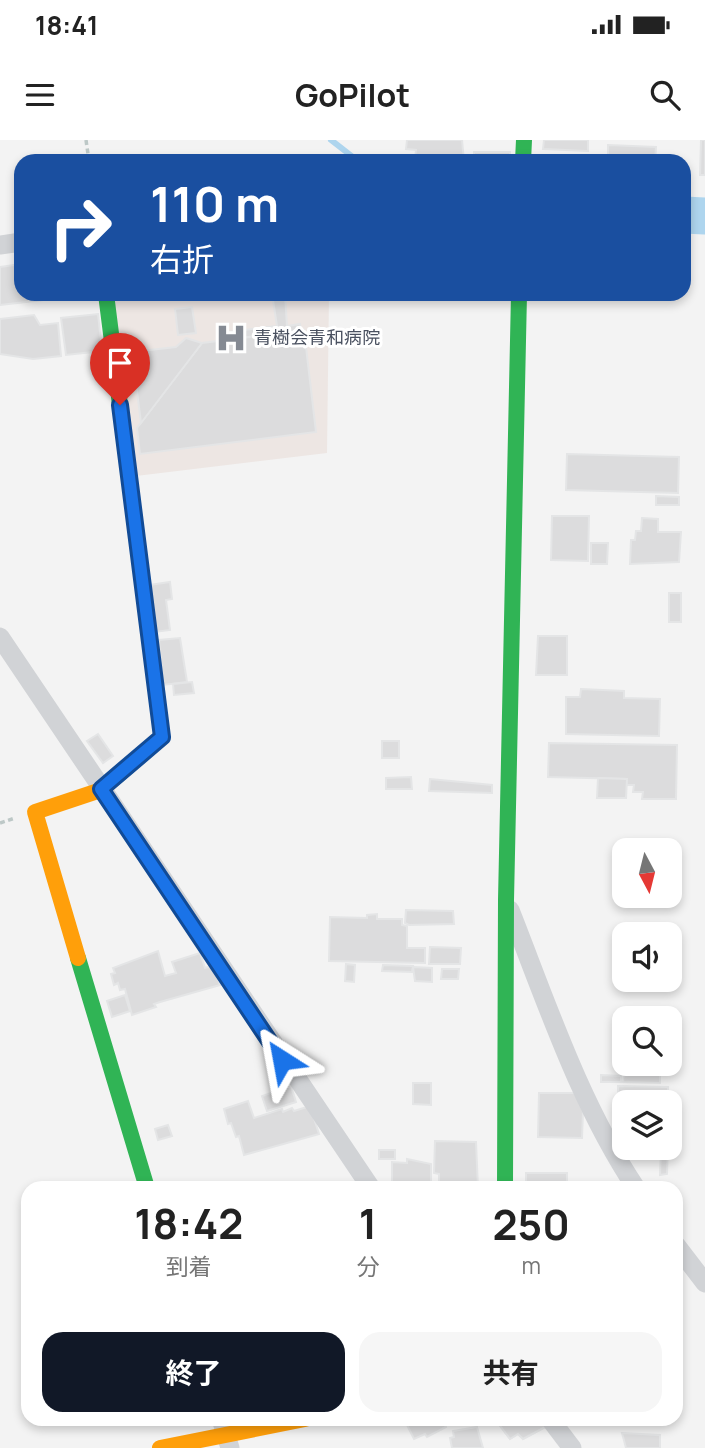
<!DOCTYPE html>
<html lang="ja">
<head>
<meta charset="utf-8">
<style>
  :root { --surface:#fff; --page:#f6f6f6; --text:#222; --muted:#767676; --accent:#111827 }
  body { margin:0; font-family:Manrope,"Noto Sans JP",sans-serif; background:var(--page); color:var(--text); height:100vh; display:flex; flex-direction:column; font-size:26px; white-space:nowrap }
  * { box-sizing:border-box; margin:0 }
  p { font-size:23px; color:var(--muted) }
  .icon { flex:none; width:38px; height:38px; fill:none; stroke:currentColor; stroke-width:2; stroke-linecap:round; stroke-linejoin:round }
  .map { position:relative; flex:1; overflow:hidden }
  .side { position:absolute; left:21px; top:1041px; width:662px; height:245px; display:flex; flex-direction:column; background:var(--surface); border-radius:21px; box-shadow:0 4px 10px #0003 }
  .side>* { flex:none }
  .hud { position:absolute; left:14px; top:14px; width:677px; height:147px; border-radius:21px; box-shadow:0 4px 10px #0003; background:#1a4fa0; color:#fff; overflow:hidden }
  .needle { width:46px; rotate:173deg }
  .fabs { position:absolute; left:612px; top:698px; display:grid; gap:14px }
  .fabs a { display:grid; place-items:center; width:70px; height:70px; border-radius:14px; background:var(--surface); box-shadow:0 4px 10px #0003; font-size:35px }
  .pin { position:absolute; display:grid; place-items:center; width:60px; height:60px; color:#fff; margin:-72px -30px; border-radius:50% 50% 50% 0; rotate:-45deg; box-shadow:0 0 7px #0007 }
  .pin .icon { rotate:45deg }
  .me { position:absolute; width:77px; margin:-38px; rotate:326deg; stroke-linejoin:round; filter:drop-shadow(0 0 5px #0008) }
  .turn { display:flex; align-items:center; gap:24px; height:147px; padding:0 21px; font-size:32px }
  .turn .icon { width:91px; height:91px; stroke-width:2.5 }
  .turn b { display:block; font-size:49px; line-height:60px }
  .eta { display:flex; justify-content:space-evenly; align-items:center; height:119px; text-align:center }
  .eta b { font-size:42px; font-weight:700; line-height:49px }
  .button { display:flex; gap:14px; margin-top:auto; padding:14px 21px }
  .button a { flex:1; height:80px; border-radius:21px; background:var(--accent); color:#fff; font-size:28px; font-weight:700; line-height:80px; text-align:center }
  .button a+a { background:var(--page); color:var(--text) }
  .status { display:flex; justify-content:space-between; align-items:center; height:49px; padding:0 35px; background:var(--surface); direction:ltr }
  .status svg { height:19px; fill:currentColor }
  header { display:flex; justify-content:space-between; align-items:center; height:91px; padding:0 21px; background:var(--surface); font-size:32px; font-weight:700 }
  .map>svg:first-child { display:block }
</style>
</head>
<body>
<div class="status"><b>18:41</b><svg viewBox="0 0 49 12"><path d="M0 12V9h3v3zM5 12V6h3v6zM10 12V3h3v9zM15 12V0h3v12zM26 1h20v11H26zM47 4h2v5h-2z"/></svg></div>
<header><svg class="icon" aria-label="menu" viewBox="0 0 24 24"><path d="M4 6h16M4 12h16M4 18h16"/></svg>GoPilot<svg class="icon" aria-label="search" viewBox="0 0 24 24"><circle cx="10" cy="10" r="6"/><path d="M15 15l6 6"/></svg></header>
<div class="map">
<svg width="705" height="1308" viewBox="0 0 705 1308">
  <rect width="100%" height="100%" fill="#f3f3f3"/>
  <path fill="#ede6e3" d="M 111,154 L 329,154 L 327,313 L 136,336 Z"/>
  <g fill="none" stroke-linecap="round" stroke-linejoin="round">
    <path stroke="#aed5ee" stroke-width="6" d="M 331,0 L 358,21"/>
    <path stroke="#aed5ee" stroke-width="37" d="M 684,75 L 705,76"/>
  </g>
  <g fill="#dcdcdd" stroke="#e4e5e6" stroke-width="2">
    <path d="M 407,0 L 462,0 L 464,21 L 415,19 L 416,10 L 406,9 Z"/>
    <path d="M 544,0 L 588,0 L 588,11 L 543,9 Z"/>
    <path d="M 701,0 L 705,0 L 705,35 L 700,35 Z"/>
    <path d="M 608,5 L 656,7 L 655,21 L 608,21 Z"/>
    <rect x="474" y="12" width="36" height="9"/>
    <path d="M 21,124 L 21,154 L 69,154 L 69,157 L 0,165 L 0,127 Z"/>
    <path d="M 272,154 L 285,154 L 287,186 L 300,184 L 301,191 L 220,201 L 219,193 L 277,186 Z"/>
    <path d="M 192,167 L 196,193 L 178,195 L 175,169 Z"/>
    <path d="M 98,174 L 102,211 L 66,215 L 61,178 Z"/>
    <path d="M 34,175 L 40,185 L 58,183 L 61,216 L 33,219 L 0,214 L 0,179 Z"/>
    <path d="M 304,190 L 316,292 L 140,314 L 137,288 L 202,203 Z"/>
    <path d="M 186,198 L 202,203 L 141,283 L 132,212 L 176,207 Z"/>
    <path d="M 567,314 L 679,317 L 678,353 L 566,350 Z"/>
    <path d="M 656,356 L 679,357 L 679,365 L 656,365 Z"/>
    <path d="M 552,376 L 589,376 L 588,421 L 551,420 Z"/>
    <path d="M 642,378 L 658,379 L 658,392 L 681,392 L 679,422 L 630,424 L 631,400 L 635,400 L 636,391 L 641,391 Z"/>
    <path d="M 591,403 L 608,403 L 607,424 L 591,424 Z"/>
    <path d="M 170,442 L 172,459 L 166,460 L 170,490 L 155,492 L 149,445 Z"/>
    <rect x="669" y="453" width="12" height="29"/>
    <path d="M 538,496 L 567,496 L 567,535 L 536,535 Z"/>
    <path d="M 180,498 L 187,542 L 163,545 L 159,500 Z"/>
    <path d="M 192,542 L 194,553 L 174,555 L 173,544 Z"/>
    <path d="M 581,549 L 624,551 L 624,558 L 660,559 L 659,596 L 566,594 L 566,557 L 580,557 Z"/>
    <path d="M 98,594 L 113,616 L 103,623 L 87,601 Z"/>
    <rect x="382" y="601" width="17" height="17"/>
    <path d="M 549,603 L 677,605 L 676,659 L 642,659 L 643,652 L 633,652 L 634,645 L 626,645 L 627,639 L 548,637 Z"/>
    <path d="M 411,637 L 412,649 L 386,649 L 386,638 Z"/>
    <path d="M 598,638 L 627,639 L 626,658 L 597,658 Z"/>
    <path d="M 430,639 L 492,645 L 492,653 L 429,651 Z"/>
    <path d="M 406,770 L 453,771 L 454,784 L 409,785 L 405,783 Z"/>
    <path d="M 377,774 L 377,779 L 402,779 L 402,785 L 407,786 L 407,808 L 425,808 L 425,823 L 329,821 L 330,777 L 367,778 L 367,775 Z"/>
    <path d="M 430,807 L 461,808 L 460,824 L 429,824 Z"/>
    <path d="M 158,811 L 165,836 L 176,833 L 172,822 L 200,813 L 205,828 L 214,825 L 220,845 L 160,862 L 154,864 L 156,867 L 132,875 L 125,849 L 120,850 L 118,843 L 114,845 L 111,834 L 115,833 L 113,828 Z"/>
    <path d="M 346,824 L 355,825 L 354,842 L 345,841 Z"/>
    <path d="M 383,825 L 413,826 L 412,832 L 382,831 Z"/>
    <path d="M 413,827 L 432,828 L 432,842 L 415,841 Z"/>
    <path d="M 442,829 L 459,829 L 458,839 L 441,839 Z"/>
    <path d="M 125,855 L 130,871 L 112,877 L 107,861 Z"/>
    <path d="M 619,920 L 625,920 L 625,924 L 660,924 L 660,943 L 623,942 L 624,931 L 619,931 Z"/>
    <path d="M 601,935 L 621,936 L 621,942 L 601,942 Z"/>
    <path d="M 413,943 L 431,943 L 431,965 L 413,964 Z"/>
    <path d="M 291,946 L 296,962 L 267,971 L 262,956 Z"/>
    <path d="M 618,946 L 668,947 L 668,962 L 618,963 Z"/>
    <path d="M 539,953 L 575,953 L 583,971 L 582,998 L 538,997 Z"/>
    <path d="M 248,961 L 254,978 L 282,969 L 283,972 L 292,968 L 294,971 L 310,966 L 319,994 L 244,1015 L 239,996 L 236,997 L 231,983 L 228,984 L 224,969 Z"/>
    <path d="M 168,985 L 172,996 L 158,1000 L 155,989 Z"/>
    <path d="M 435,1001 L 476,1002 L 478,1048 L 439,1048 L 439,1034 L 434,1033 Z"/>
    <path d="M 661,1008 L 668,1008 L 667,1034 L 660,1035 Z"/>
    <rect x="379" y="1010" width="16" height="9"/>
    <path d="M 407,1019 L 431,1024 L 431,1044 L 418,1045 L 418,1048 L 392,1048 L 392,1022 L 407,1023 Z"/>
    <rect x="526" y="1033" width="41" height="15"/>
    <path d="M 404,1279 L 442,1279 L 446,1287 L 427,1297 L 425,1294 L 414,1299 Z"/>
    <path d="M 543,1279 L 547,1286 L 523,1299 L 518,1294 L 510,1299 L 498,1283 L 502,1279 Z"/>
    <path d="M 543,1279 L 547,1286 L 523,1299 L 518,1294 L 510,1299 L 498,1283 L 502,1279 Z"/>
    <path d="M 477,1287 L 483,1308 L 452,1308 L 450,1298 L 454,1297 L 453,1291 Z"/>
    <path d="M 622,1293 L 660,1295 L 660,1308 L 626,1308 Z"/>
  </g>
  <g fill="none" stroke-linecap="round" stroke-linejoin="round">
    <g stroke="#bdc8c7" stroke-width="3.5" stroke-dasharray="5 3.5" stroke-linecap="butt">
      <path d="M 86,0 L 89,21"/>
      <path d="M 0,683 L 15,678"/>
    </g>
    <g stroke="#d1d3d6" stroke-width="19">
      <path d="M 0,105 L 21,102"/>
      <path d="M 0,497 L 371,1048"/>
      <path d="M 510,770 C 547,864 580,964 636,1048"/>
      <path d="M 676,1105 L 705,1143"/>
      <path d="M 221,1279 L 230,1308"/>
      <path d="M 550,1279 L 572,1308"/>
    </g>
    <g stroke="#30b455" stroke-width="16">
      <path d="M 523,21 L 524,0"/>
      <path d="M 106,154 L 162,597 L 116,637"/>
      <path d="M 78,818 L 147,1048"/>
      <path d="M 505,1048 L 506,760 L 519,154"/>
    </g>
    <g stroke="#ff9f0a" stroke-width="16">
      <path d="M 78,818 L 35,672 L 101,650 L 116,637"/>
      <path d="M 160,1308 L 305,1279"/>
    </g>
  </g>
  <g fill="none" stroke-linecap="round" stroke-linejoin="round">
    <defs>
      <path id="route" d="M 120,265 L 162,597 L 101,649 L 282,920"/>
    </defs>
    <use href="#route" stroke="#114b97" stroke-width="18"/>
    <use href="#route" stroke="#1a73e8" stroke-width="12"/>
  </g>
  <defs>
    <symbol id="hospital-bare" viewBox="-9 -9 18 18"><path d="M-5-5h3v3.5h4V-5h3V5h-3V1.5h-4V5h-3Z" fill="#858a93" stroke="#fff" stroke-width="2.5" paint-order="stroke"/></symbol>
  </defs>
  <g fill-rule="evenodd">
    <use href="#hospital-bare" x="209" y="176" width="44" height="44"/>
  </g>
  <g text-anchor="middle" stroke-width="6" stroke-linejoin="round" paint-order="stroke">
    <g font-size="18" fill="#4a5160" stroke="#fff" text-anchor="start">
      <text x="254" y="204">青樹会青和病院</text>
    </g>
  </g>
</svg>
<div class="fabs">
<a><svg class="needle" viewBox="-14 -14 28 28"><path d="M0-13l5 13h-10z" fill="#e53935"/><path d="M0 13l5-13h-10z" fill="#767676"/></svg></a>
<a><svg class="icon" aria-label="sound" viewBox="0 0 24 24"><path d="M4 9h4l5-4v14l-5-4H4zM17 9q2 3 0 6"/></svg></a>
<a><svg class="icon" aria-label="search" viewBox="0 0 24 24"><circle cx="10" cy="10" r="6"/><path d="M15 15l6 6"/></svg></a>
<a><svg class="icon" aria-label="layers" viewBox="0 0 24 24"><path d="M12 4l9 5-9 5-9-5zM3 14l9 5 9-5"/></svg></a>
</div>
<div class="pin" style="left:120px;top:265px;background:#d93025"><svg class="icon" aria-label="arrive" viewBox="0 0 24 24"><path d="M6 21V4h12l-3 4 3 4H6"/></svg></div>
<svg class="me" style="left:282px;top:920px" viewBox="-20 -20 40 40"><path d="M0-17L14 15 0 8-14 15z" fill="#1a73e8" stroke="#fff" stroke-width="4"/></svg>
<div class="hud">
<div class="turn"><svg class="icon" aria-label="right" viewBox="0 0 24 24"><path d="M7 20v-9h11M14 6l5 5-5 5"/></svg><div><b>110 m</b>右折</div></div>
</div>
<section class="side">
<div class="eta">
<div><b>18:42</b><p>到着</p></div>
<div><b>1</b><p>分</p></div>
<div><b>250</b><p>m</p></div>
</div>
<div class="button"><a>終了</a><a>共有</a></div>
</section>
</div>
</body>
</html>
